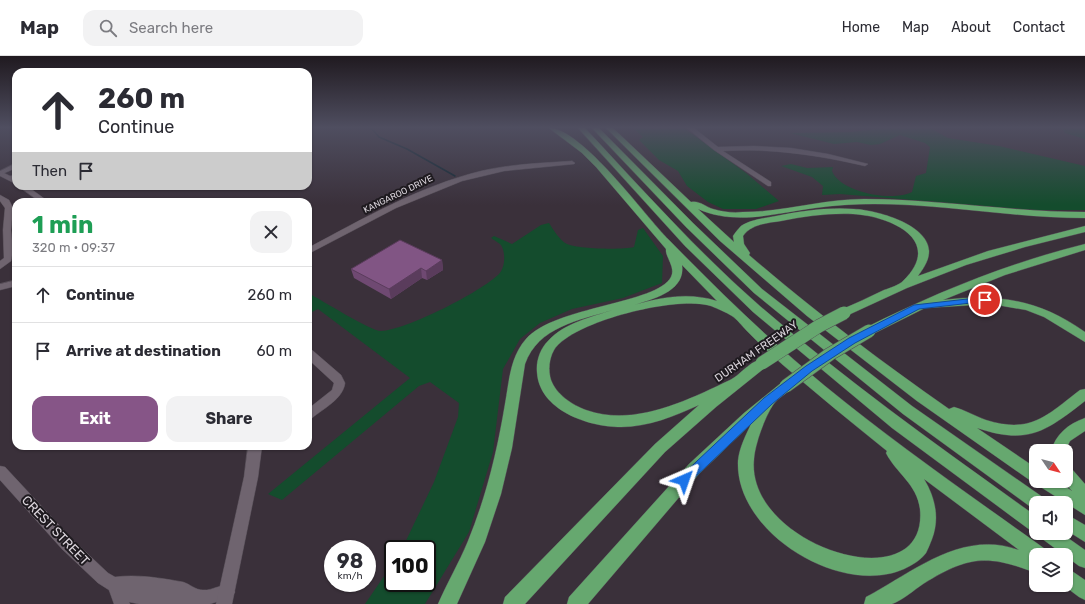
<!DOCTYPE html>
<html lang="en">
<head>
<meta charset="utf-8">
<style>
  :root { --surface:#fff; --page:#f2f2f3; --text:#2b2b33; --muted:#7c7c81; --line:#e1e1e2; --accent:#865587 }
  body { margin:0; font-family:Rubik,sans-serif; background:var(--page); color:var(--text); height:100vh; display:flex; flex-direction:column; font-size:15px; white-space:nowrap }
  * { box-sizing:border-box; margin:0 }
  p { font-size:13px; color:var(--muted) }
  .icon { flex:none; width:22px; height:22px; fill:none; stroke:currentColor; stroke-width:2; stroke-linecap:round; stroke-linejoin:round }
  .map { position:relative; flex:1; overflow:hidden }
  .sheet { position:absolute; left:12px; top:142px; width:300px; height:252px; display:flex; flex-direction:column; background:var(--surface); border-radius:12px; box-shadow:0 1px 3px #0004 }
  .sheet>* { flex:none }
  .guide { position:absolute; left:12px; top:12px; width:300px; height:122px; border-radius:12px; box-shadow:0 1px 3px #0004; background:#fff; color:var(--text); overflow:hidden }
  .needle { width:26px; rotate:125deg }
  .tools { position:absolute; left:1029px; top:388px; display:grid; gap:8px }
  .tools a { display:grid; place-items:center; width:44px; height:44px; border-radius:8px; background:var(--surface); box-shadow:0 1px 3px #0004; font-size:20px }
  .speed { position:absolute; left:324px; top:484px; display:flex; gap:8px; font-size:20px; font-weight:700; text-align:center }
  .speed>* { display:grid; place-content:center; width:52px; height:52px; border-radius:50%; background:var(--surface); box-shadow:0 1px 3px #0004; line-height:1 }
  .speed small { font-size:10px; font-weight:400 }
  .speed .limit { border:2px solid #111; border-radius:6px; background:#fff; color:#111 }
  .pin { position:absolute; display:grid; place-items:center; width:34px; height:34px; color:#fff; margin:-17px; border:2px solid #fff; border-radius:50%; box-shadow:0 1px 4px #0007 }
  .me { position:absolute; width:44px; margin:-22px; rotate:43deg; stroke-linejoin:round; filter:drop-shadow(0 0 3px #0008) }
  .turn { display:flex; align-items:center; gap:14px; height:84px; padding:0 20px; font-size:18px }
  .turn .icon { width:52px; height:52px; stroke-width:2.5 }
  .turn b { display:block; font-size:28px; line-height:34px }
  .then { display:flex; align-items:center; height:38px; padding:0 20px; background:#0003; gap:8px; font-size:15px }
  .round { display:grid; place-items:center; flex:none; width:42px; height:42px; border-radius:12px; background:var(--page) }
  .headline { display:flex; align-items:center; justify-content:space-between; height:68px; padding:0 20px }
  h1 { font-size:24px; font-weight:700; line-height:30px; color:#1e9e55 }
  .primary-button { display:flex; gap:8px; margin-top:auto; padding:8px 20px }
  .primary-button a { flex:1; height:46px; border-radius:12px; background:var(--accent); color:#fff; font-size:16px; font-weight:700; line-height:46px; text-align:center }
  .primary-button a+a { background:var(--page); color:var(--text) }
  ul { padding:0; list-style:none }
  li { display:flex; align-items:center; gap:12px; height:56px; padding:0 20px; border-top:1px solid var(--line) }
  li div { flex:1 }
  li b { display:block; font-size:15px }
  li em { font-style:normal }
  header { display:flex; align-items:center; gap:24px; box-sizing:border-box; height:56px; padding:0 20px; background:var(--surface); border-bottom:1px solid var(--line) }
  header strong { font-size:19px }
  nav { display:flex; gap:22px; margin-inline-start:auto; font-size:14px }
  .search { width:280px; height:36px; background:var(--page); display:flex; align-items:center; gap:10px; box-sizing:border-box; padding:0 14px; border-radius:12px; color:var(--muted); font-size:15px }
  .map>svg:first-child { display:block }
</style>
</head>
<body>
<header>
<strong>Map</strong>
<div class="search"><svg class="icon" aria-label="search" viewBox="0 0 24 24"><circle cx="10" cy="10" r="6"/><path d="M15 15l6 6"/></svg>Search here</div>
<nav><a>Home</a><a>Map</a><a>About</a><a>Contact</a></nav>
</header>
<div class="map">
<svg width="1085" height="548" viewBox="0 0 1085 548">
  <rect width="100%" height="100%" fill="#3a303a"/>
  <g fill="#144c2d">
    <path d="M 633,72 L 684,72 L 746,117 L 779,145 L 756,153 L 723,153 L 708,146 L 687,130 L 678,115 L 659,104 L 639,84 L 643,81 Z"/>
    <path d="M 884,72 L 930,72 L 948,82 L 999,90 L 1085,110 L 1085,154 L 1034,154 L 840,138 L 822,139 L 823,130 L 812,121 L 781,110 L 791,108 L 807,112 L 833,111 L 832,115 C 841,137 893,146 912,136 L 916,120 L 926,117 L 930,91 L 925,87 L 900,79 L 880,88 L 871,89 L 857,86 L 834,88 L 790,77 L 852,76 Z"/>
    <path d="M 1062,72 L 1085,72 L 1085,83 L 1065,77 Z"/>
    <path d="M 549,167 C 553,173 560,185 567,188 C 577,193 623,194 634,191 L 638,174 L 643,172 L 663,200 L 662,227 L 623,242 L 572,253 L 540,267 L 520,283 L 503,313 L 493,396 L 469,476 L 425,548 L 365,548 L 393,507 L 393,527 L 427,527 L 427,493 L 402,493 L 434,426 L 458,361 L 459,347 L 430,326 L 419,330 L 282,444 L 268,438 L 410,322 L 318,253 L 308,258 L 308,237 C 322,244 370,275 381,275 C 406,274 481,236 499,218 C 505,212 506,197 501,189 C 499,187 494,184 491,182 L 494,180 L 512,188 L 541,169 Z"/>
  </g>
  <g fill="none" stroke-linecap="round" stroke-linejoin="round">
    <path stroke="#0d252f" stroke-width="1.5" d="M 371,72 L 379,81 L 407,93 L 455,120"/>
    <defs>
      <g id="minor">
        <path d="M 687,72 L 694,72 L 718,91 L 754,90 L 791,92 L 828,98 L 868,108 L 865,110 C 818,99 771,92 723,95 L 771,126 L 771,130 L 768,130 L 714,94 Z"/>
        <path d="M 572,105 L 575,107 L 574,108 L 504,115 L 462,125 L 396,152 L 308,198 L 308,192 C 364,162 420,130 481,115 C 511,108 542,107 572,105 Z"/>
        <path d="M 16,107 L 16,112 L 0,119 L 0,115 Z"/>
        <path d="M 16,118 L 16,122 L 10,124 L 6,122 Z"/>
        <path d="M 0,139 L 9,144 L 13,152 L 11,174 L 13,194 L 11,205 L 0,213 L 0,205 L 4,202 L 3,174 L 5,152 L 0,145 Z"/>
        <path d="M 16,224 L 16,230 L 0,234 L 0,228 Z"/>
        <path d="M 308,293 L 312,294 L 341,319 L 345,327 C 343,343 324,352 312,362 L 308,363 L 308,353 L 332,334 L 334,327 L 308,303 Z"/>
        <path d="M 0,410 L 5,411 L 72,483 L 108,517 L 115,521 C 137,518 161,522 183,526 C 190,528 195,534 203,534 C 213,535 222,526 232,531 L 235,536 L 232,541 L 210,548 L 139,548 L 129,546 L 130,548 L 114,548 L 109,534 L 98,527 L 62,493 L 0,424 Z"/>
      </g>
      <g id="tertiary">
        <path d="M 0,115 L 16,123 L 16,128 L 0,120 Z"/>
        <path d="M 18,130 L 27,130 L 49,146 L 40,146 Z"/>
        <path d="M 248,390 L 262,390 L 258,421 L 232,548 L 216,548 L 244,421 Z"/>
      </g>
      <g id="motorway">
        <path d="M 549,72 C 582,72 645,160 669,184 C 719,235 770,285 825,330 C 896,388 971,440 1045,493 L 1048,499 L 1036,499 L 1036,517 C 987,498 968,500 923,528 C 914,534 903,544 892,548 C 884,548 872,548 864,548 L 866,541 C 913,516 962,473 1019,494 L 924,423 C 935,441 940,462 932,483 C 930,488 928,493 926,497 C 920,505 912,509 904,513 C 841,541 735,477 738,405 C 739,392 746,379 751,368 L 699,418 L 588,548 L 567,548 L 569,541 L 689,408 L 744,357 L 781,327 L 786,325 L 791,327 L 793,330 C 788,338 778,341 773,349 C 765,361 755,388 754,403 C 745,490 929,548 920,453 C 917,428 896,417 886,397 L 887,395 C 852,367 817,338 783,309 C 770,298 758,286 746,274 C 742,270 737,263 732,260 C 726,256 718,253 711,250 C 679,239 572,265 554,294 C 549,303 548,314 551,324 C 556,338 572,349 586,354 C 634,371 686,345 730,324 C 741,319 753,300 767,304 L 768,307 L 767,310 L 716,351 L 665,396 L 525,548 L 503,548 L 505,541 L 655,388 L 699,349 C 675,360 648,371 621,371 C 588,371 539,354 537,316 C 536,305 540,293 548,285 C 564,267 591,261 613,254 C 579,264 538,271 525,308 L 512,392 L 501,438 L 485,486 L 457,548 L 438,548 C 447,527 459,507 468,485 C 486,441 497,396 505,348 C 509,326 510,301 526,283 C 555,250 657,248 671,221 C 676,211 665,201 666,193 L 596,111 L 582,97 ZM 682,209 L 717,245 C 689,236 662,241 634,249 C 653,243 686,235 682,209 Z"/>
        <path d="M 578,72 L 585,72 C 642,133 698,196 761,251 C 848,326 942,393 1036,460 L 1036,477 L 1030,474 L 892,372 L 753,256 L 685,190 Z"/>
        <path d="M 592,72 L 599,72 L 693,167 L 762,233 L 912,350 L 1044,442 L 1046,447 L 1036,447 L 1036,453 L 1032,452 L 903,358 L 754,237 L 686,171 Z"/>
        <path d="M 606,72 L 613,72 L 691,146 C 699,144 706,151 713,153 C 723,156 733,157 743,156 C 784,156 823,143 864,143 C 938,143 1011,156 1085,156 L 1085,162 C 995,162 904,139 815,152 C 776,157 736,170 698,153 L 734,186 L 733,180 C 735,177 738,173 741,170 C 750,164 764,162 776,160 C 801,155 828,151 854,153 C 876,154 928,168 929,195 C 929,205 923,213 918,220 L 988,195 L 1085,170 L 1085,176 L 1025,191 L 966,209 L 907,232 L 844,261 L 840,260 L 838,257 L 840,254 C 855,248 869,241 884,234 C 890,232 899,229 903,225 C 945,184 890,160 853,158 C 829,157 805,160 781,165 C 768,167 751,168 743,180 L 744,188 L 750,197 L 749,199 C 813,254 880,305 949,353 L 954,351 C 965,354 975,360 986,364 C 1031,378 1046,360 1080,334 L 1085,333 L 1085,345 C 1045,376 1028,389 977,372 L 1036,412 L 1036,425 L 1057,425 L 1072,435 L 1063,425 L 1066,425 L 1066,411 L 1071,412 L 1085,428 L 1085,459 L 1039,430 L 1037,426 L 1031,425 L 917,345 L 807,260 L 720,185 Z"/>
        <path d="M 1085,188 L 1085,194 L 1005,219 L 943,244 C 998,237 1040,244 1085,276 L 1085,286 L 1044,261 L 1026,254 L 991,248 L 925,252 L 873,278 L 865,278 L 863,275 L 865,272 C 935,237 1008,207 1085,188 Z"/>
        <path d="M 1085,362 L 1085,375 L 1070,385 L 1065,395 L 1051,395 C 1056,378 1068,368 1085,362 Z"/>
        <path d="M 1066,458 L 1085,469 L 1085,486 L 1066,474 Z"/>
        <path d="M 1039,477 L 1061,477 L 1085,494 L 1085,512 L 1079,510 L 1041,482 Z"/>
        <path d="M 1066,511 L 1085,524 L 1085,544 L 1079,541 L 1063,529 L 1066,529 Z"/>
      </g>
    </defs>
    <use href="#minor" stroke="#554d56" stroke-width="1"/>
    <use href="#tertiary" stroke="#554d56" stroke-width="1"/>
    <use href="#motorway" stroke="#554d56" stroke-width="1"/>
    <use href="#minor" fill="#6f646f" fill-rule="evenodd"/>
    <use href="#tertiary" fill="#6f646f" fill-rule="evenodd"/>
    <use href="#motorway" fill="#66a86f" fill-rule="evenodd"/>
    <defs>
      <g id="motorway-bridge">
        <path d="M 762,307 L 819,270 L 844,257"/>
        <path d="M 786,330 L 830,298 L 869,275"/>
      </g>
    </defs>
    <use href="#motorway-bridge" stroke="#554d56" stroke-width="14" stroke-linecap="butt"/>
    <use href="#motorway-bridge" stroke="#66a86f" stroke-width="13"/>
  </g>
  <path fill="#6f4972" d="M 442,204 L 443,214 L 427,224 L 422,222 L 391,243 L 354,222 L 351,213 Z"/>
  <g fill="#5a3c5c">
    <path d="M 442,204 L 443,214 L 427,224 L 426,215 Z"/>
    <path d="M 421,212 L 422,222 L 391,243 L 389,233 Z"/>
  </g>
  <path fill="#815584" stroke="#5a3c5c" d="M 400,184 L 442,204 L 426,215 L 421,212 L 389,233 L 351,213 Z"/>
  <linearGradient id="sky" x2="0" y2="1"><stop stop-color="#201a20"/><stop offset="0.48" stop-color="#4f4e60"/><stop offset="1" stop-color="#4f4e60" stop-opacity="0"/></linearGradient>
  <rect width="1085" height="149" fill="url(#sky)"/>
  <path fill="#1a73e8" stroke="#114b97" d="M 985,241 L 989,244 L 988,245 L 919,253 L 855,287 L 812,315 L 772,348 L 688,428 L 684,429 L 680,428 L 678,424 L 680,421 L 764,342 L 806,310 L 849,282 L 914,249 Z"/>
  <g text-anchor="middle" stroke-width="4" stroke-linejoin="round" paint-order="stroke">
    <g font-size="9" fill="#dbd5dc" stroke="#1e1a1f">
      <text transform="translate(398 138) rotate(-26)" y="3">KANGAROO DRIVE</text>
    </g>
    <g font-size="11" fill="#dbd5dc" stroke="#1e1a1f">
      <text transform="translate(756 295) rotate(-35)" y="4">DURHAM FREEWAY</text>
    </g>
    <g font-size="13" fill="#dbd5dc" stroke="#1e1a1f">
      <text transform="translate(56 474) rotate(46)" y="5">CREST STREET</text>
    </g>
  </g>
</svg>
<div class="tools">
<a><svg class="needle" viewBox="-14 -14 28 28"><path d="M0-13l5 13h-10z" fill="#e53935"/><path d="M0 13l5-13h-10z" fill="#7c7c81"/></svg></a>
<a><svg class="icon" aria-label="sound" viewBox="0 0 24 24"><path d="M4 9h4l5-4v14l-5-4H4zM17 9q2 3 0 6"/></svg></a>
<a><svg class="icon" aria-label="layers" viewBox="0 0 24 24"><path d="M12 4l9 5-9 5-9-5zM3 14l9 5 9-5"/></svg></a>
</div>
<div class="speed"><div>98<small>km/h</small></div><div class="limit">100</div></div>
<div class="pin" style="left:985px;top:244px;background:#d93025"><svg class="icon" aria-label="arrive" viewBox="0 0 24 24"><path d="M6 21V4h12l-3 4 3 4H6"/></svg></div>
<svg class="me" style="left:684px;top:424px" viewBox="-20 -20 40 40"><path d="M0-17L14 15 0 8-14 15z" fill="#1a73e8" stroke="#fff" stroke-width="4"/></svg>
<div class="guide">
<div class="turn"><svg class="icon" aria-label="ahead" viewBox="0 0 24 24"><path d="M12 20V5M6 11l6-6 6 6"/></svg><div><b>260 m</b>Continue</div></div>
<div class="then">Then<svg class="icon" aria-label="arrive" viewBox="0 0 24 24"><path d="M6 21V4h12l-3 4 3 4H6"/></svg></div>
</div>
<section class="sheet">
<div class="headline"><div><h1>1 min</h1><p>320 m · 09:37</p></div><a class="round"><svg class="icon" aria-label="close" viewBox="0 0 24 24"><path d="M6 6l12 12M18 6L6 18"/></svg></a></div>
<ul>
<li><svg class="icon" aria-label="ahead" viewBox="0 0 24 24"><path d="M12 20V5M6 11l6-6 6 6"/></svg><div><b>Continue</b></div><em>260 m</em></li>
<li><svg class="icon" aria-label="arrive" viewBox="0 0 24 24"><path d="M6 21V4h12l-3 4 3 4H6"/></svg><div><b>Arrive at destination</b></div><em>60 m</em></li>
</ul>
<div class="primary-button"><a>Exit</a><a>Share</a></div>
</section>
</div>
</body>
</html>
